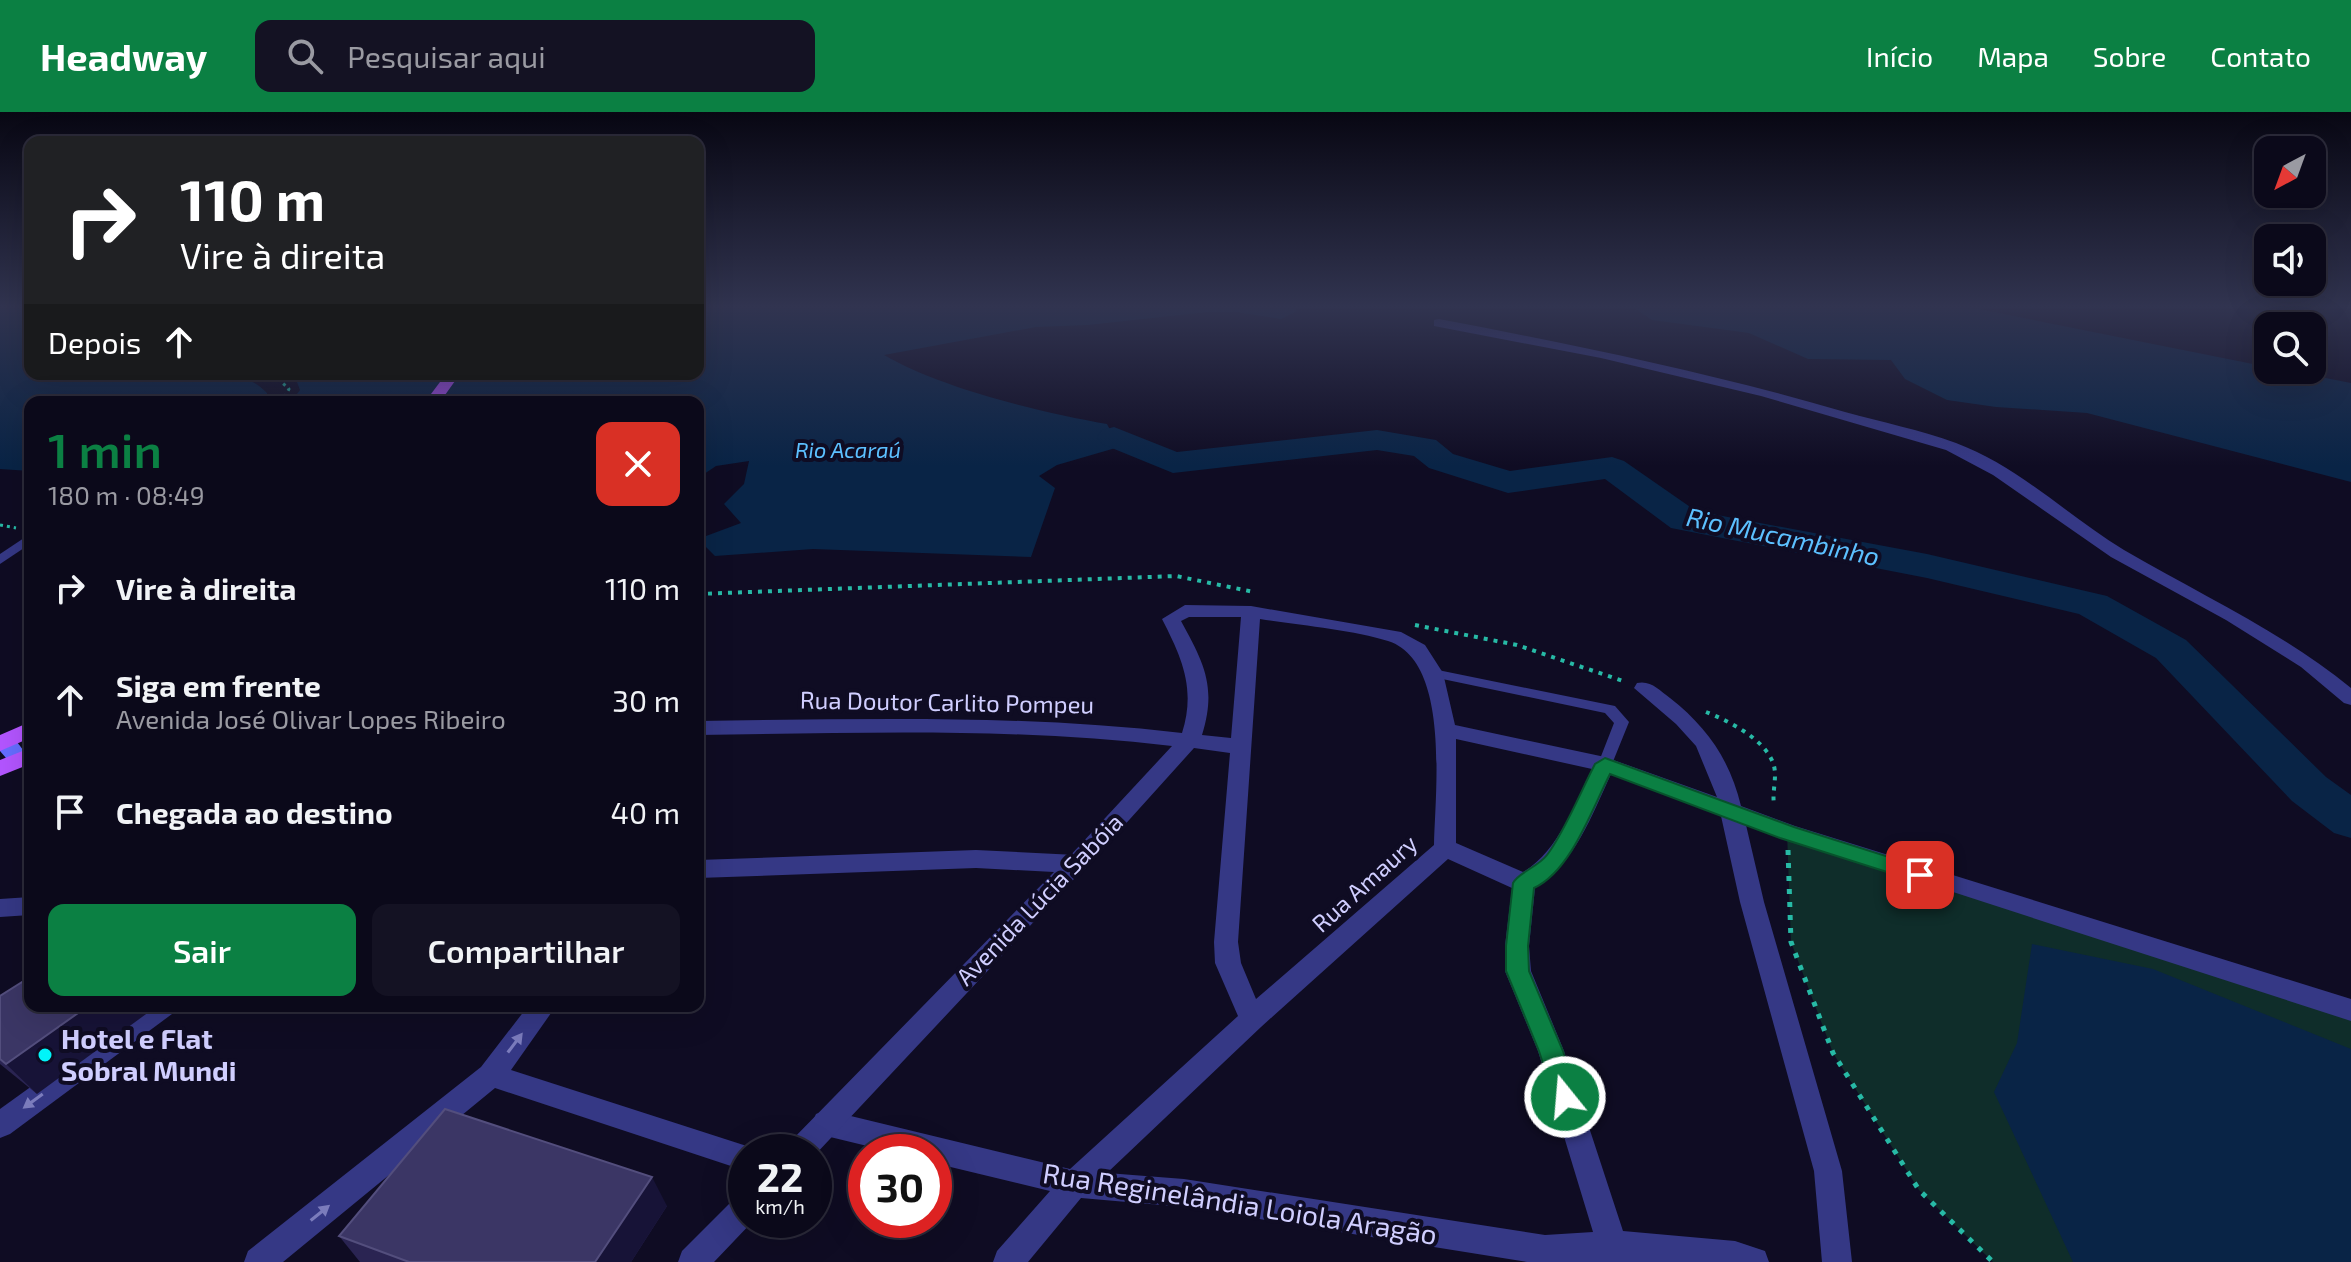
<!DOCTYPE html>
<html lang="pt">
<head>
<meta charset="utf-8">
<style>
  :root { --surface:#0b091a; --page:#141223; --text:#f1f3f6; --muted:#9a9aa2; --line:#2b2a39; --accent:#0b8043 }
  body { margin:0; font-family:"Exo 2",sans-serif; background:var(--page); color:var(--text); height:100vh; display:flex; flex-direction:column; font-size:30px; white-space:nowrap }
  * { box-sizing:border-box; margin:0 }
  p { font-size:26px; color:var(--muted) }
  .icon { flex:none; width:44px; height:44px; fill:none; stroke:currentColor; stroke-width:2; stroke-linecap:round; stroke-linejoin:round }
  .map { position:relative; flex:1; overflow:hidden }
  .drawer { position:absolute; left:24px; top:284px; width:680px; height:616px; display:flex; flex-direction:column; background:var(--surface); border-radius:16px; box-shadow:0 8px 32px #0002,0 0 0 2px var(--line) }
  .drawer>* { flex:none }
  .banner { position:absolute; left:24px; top:24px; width:680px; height:244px; border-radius:16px; box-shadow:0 8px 32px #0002,0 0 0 2px var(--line); background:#202124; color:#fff; overflow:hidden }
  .needle { width:52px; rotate:221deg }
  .tools { position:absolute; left:2254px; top:24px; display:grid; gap:16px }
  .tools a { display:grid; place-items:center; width:72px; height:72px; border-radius:16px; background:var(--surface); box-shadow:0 8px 32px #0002,0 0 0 2px var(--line); font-size:40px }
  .speed { position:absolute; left:728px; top:1022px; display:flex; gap:16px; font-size:40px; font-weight:700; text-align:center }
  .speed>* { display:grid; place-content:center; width:104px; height:104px; border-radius:50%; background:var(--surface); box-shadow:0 8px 32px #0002,0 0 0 2px var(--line); line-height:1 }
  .speed small { font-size:20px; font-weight:400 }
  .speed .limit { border:12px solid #d22; background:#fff; color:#111 }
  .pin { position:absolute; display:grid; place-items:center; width:68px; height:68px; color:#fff; margin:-34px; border-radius:16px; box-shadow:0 4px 12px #0006 }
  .me { position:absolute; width:88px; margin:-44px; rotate:343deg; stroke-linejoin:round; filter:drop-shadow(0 0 6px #0008) }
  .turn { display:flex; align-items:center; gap:28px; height:168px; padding:0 24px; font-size:36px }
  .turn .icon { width:104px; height:104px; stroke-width:2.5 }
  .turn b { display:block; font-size:56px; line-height:68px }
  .then { display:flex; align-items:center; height:76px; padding:0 24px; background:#0003; gap:16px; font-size:30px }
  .round { display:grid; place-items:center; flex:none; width:84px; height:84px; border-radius:16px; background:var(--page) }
  .overview { display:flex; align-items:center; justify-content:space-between; height:136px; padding:0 24px }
  h1 { font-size:48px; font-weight:600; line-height:60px; color:var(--accent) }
  .action { display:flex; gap:16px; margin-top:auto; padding:16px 24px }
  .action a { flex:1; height:92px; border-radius:16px; background:var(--accent); color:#fff; font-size:32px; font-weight:600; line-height:92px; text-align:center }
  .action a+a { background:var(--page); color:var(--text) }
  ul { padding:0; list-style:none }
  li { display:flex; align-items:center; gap:24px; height:112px; padding:0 24px }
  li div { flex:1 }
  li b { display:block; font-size:30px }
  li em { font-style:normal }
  header { display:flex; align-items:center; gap:48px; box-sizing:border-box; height:112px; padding:0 40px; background:var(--accent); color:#fff }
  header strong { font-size:38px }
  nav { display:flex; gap:44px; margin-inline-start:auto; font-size:28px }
  .search { width:560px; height:72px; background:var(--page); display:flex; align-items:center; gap:20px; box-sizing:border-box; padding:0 28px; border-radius:16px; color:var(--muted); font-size:30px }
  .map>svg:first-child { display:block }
</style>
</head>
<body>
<header>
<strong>Headway</strong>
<div class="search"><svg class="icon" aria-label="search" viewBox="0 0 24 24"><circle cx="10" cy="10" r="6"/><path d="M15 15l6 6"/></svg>Pesquisar aqui</div>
<nav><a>Início</a><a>Mapa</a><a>Sobre</a><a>Contato</a></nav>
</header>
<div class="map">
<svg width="2351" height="1150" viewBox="0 0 2351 1150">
  <rect width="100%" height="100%" fill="#0f0c23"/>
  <path fill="#0f2d2a" d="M 1787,720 L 2351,898 L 2351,1150 L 1993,1150 L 1919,1078 L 1833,941 L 1791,830 Z"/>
  <g fill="#092446">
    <path d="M 0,193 L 30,193 L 30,262 L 224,262 C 242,265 255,268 267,281 L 267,290 L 30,290 L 30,359 L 0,357 Z"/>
    <path d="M 698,193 L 1298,193 L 1295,200 L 1281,207 L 1236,200 L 1208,200 L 1088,213 L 1036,215 L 884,243 C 943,277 1040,300 1107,312 L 1119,335 L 1057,353 L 1039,364 L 1055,376 L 1031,445 L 813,437 L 715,444 L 698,427 L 741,411 L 724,392 L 744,372 L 749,349 L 716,354 L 698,366 L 698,290 L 291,290 L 300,278 L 294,262 L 698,262 Z"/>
    <path d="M 1630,193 L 1959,193 L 2268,255 L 2268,258 L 2285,258 L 2351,271 L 2351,370 L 2087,301 L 1996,295 L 1947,288 L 1905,267 L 1891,248 L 1808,247 L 1749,221 L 1652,208 Z"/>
    <path d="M 2032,832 L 2153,857 L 2351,937 L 2351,1150 L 2073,1150 L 1994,980 L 2017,931 Z"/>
  </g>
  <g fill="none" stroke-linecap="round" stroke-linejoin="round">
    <path fill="#092446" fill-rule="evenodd" d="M 1114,315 L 1177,340 L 1377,318 L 1436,328 L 1453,342 L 1510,359 L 1612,345 L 1624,349 L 1696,399 L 1927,442 L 2107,484 L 2186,528 L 2326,665 L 2351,683 L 2351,726 L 2334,721 L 2292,689 L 2156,546 L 2079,502 L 1927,466 L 1671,416 L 1605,367 L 1508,381 L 1429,356 L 1414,344 L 1377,338 L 1173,361 L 1102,332 L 1097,325 L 1102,318 Z"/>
    <g stroke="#27baa6" stroke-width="3" stroke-dasharray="3 4" stroke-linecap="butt">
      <path d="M 273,262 L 289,277 L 282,290"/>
      <path d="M 0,413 L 16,416"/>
    </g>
    <g stroke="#27baa6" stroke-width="4" stroke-dasharray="4 6" stroke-linecap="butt">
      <path d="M 698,482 L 1176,464 L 1254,480"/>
      <path d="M 1415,513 L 1517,533 L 1626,570"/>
      <path d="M 1706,600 C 1729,609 1767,628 1774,654 C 1777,666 1772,680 1774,692"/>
    </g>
    <path stroke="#27baa6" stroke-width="5" stroke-dasharray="5 8" stroke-linecap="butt" d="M 1788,738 L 1791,830 L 1833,941 L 1919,1078 L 1993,1150"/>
    <g fill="#353885" fill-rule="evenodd">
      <path d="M 30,422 L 30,432 L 0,452 L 0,442 Z"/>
      <path d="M 1433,557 L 1615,594 L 1629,610 L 1612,652 L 1610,656 L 1600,656 L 1598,652 L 1614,611 L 1605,601 L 1428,564 L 1426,561 Z"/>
    </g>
    <g fill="#353885" fill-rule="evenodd">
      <path d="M 1439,207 C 1576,233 1712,261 1845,300 C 1882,310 1920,318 1956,331 C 2018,354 2068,404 2124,438 C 2201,483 2281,519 2351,576 L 2351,593 L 2344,591 L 2301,555 L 2226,508 L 2111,445 L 1993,363 L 1946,338 L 1761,284 L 1601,246 L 1434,214 L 1434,208 Z"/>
      <path d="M 1185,493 L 1251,494 L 1401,520 L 1425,533 L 1443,561 L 1455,613 L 1605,645 L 1717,685 L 1696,634 L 1676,612 L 1634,576 L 1637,571 C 1651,568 1659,578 1670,586 C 1707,615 1730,648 1741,694 L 1795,714 L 2351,887 L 2351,909 L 1746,713 L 1764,790 L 1842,1059 L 1852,1150 L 1822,1150 L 1814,1059 L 1740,790 L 1721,704 L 1611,662 C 1592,703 1575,751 1535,776 L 1529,834 L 1531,859 L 1564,939 L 1623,1119 L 1735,1129 L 1765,1139 L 1769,1150 L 1527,1150 L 1184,1095 L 1081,1086 L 1028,1150 L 993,1150 L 997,1139 L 1050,1079 L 934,1051 L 934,1040 L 892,1040 L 826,1024 L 816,1020 L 812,1011 L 816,1002 L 826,998 L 1070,1057 L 1238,904 L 1215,851 L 1214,830 L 1230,641 L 1194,636 L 1084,758 L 1076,761 L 1068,758 L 1064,752 L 1068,746 L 1172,634 C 1014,615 856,621 698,623 L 698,609 C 860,607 1021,602 1182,621 C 1196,577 1182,546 1162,507 ZM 1189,505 L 1241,505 L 1231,626 L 1202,623 C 1217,575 1204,551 1181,509 ZM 1260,507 C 1298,513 1353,518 1388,529 C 1451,549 1435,680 1434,733 L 1256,887 L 1241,851 L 1238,830 ZM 1456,627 L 1592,657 C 1574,692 1559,739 1523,760 L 1456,731 ZM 1448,747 L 1512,776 L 1505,834 L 1505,859 L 1538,939 L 1593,1120 L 1545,1123 L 1184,1067 L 1107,1061 L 1261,915 Z"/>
      <path d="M 143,894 L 176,894 L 172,902 L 10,1022 L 0,1026 L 0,997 Z"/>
      <path d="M 528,894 L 556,894 L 511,958 L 756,1037 L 758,1040 L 746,1040 L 746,1059 L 495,976 L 283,1150 L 244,1150 L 248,1139 L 481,955 Z"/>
    </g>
    <g fill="#353885" fill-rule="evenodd">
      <path d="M 976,738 L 1076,743 L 1084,746 L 1088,752 L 814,1044 L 814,1040 L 785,1040 L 789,1031 L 1054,760 L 976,756 L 698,766 L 698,748 Z"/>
      <path d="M 30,785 L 30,803 L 0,805 L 0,787 Z"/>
      <path d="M 746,1081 L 746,1108 L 754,1108 L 714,1150 L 678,1150 L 682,1139 L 736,1085 Z"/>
    </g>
    <path fill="#656dff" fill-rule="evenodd" d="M 0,623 L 17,630 L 30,647 L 28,653 L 12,653 L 0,639 Z"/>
    <g fill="#b355ff" fill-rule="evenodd">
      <path d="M 446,262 L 460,262 L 440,290 L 425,290 Z"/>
      <path d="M 30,610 L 30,626 L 0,639 L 0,623 Z"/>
      <path d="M 30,636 L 30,652 L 0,664 L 0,648 Z"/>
    </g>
  </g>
  <g fill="#2a2452">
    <path d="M 0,884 L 37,982 L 0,952 Z"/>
    <path d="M 667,1094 L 631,1150 L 360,1150 L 339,1124 Z"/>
  </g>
  <g fill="#171337">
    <path d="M 88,894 L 157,894 L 37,982 L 6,952 Z"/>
    <path d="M 652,1065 L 667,1094 L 631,1150 L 595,1150 Z"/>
  </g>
  <g fill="#3b3665" stroke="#534e7d" stroke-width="2">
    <path d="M 30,865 L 30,894 L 88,894 L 6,952 L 0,947 L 0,884 Z"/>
    <path d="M 445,997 L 652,1065 L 595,1150 L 409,1150 L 339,1124 Z"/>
  </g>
  <defs><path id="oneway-solid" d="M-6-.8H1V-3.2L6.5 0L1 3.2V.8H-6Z" transform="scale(2)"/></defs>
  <g fill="#7b7cbc">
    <use href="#oneway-solid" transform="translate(515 931) rotate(-53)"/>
    <use href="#oneway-solid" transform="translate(33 989) rotate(144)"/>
    <use href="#oneway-solid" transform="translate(320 1101) rotate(-39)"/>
  </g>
  <linearGradient id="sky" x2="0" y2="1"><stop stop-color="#080713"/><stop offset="0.55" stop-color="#313450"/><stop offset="1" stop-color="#313450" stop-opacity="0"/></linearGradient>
  <rect width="2351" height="354" fill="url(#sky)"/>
  <path fill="#0b8043" stroke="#07532c" stroke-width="2" d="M 1605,646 L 1794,715 L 1927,757 L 1930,763 L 1927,768 L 1912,768 L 1780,726 L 1610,662 C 1592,697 1571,759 1534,776 L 1528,834 L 1529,859 L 1563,939 L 1577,985 L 1574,992 L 1565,996 L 1556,992 L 1539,939 L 1506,859 L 1506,834 L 1513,771 C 1519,760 1538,755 1547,743 C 1564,721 1581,679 1595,652 Z"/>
  <circle fill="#00f4f9" stroke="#0f0c23" stroke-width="3" cx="45" cy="943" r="8"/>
  <g text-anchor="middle" stroke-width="8" stroke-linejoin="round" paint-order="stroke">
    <g font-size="22" font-style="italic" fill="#5cc0ff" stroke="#0f0c23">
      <text x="848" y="346">Rio Acaraú</text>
    </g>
    <g font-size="24" fill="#d0ceff" stroke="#0f0c23">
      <text transform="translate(947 591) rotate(1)" y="8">Rua Doutor Carlito Pompeu</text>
      <text transform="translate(1365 772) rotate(-42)" y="8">Rua Amaury</text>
      <text transform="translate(1040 788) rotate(-46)" y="8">Avenida Lúcia Sabóia</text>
    </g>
    <g font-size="26" font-style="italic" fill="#5cc0ff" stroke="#0f0c23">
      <text transform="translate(1783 425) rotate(12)" y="9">Rio Mucambinho</text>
    </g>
    <g font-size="28" font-weight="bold" fill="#d0ceff" stroke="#0f0c23" text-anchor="start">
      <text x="61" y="937">Hotel e Flat<tspan x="61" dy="32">Sobral Mundi</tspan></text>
    </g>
    <g font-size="28" fill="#d0ceff" stroke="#0f0c23">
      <text transform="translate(1240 1092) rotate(9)" y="10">Rua Reginelândia Loiola Aragão</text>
    </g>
  </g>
</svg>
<div class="tools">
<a><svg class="needle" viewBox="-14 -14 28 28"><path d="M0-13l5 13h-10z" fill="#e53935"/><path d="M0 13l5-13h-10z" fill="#9a9aa2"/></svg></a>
<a><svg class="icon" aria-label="sound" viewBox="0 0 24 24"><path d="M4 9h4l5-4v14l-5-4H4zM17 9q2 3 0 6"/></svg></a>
<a><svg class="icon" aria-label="search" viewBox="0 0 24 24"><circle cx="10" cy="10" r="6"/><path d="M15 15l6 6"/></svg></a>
</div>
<div class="speed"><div>22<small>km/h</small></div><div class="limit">30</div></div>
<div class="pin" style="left:1920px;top:763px;background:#d93025"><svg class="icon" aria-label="arrive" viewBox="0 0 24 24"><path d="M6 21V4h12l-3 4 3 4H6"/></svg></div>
<svg class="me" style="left:1565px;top:985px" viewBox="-20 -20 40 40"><circle r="17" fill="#0b8043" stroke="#fff" stroke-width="3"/><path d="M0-11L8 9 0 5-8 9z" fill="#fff"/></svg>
<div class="banner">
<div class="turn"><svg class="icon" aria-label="right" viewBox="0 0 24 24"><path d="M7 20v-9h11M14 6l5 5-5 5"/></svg><div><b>110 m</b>Vire à direita</div></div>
<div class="then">Depois<svg class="icon" aria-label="ahead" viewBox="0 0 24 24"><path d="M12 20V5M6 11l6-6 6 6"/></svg></div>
</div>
<section class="drawer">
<div class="overview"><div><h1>1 min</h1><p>180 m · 08:49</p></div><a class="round" style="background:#d93025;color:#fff"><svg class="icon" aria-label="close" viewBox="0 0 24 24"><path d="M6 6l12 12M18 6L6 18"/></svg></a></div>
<ul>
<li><svg class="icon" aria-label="right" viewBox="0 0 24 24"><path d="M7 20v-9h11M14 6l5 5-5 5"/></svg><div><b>Vire à direita</b></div><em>110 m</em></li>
<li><svg class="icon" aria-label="ahead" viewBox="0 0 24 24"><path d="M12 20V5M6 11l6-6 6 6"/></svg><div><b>Siga em frente</b><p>Avenida José Olivar Lopes Ribeiro</p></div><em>30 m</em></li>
<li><svg class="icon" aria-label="arrive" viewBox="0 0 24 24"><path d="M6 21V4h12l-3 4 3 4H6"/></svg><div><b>Chegada ao destino</b></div><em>40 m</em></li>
</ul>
<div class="action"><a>Sair</a><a>Compartilhar</a></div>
</section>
</div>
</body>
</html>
